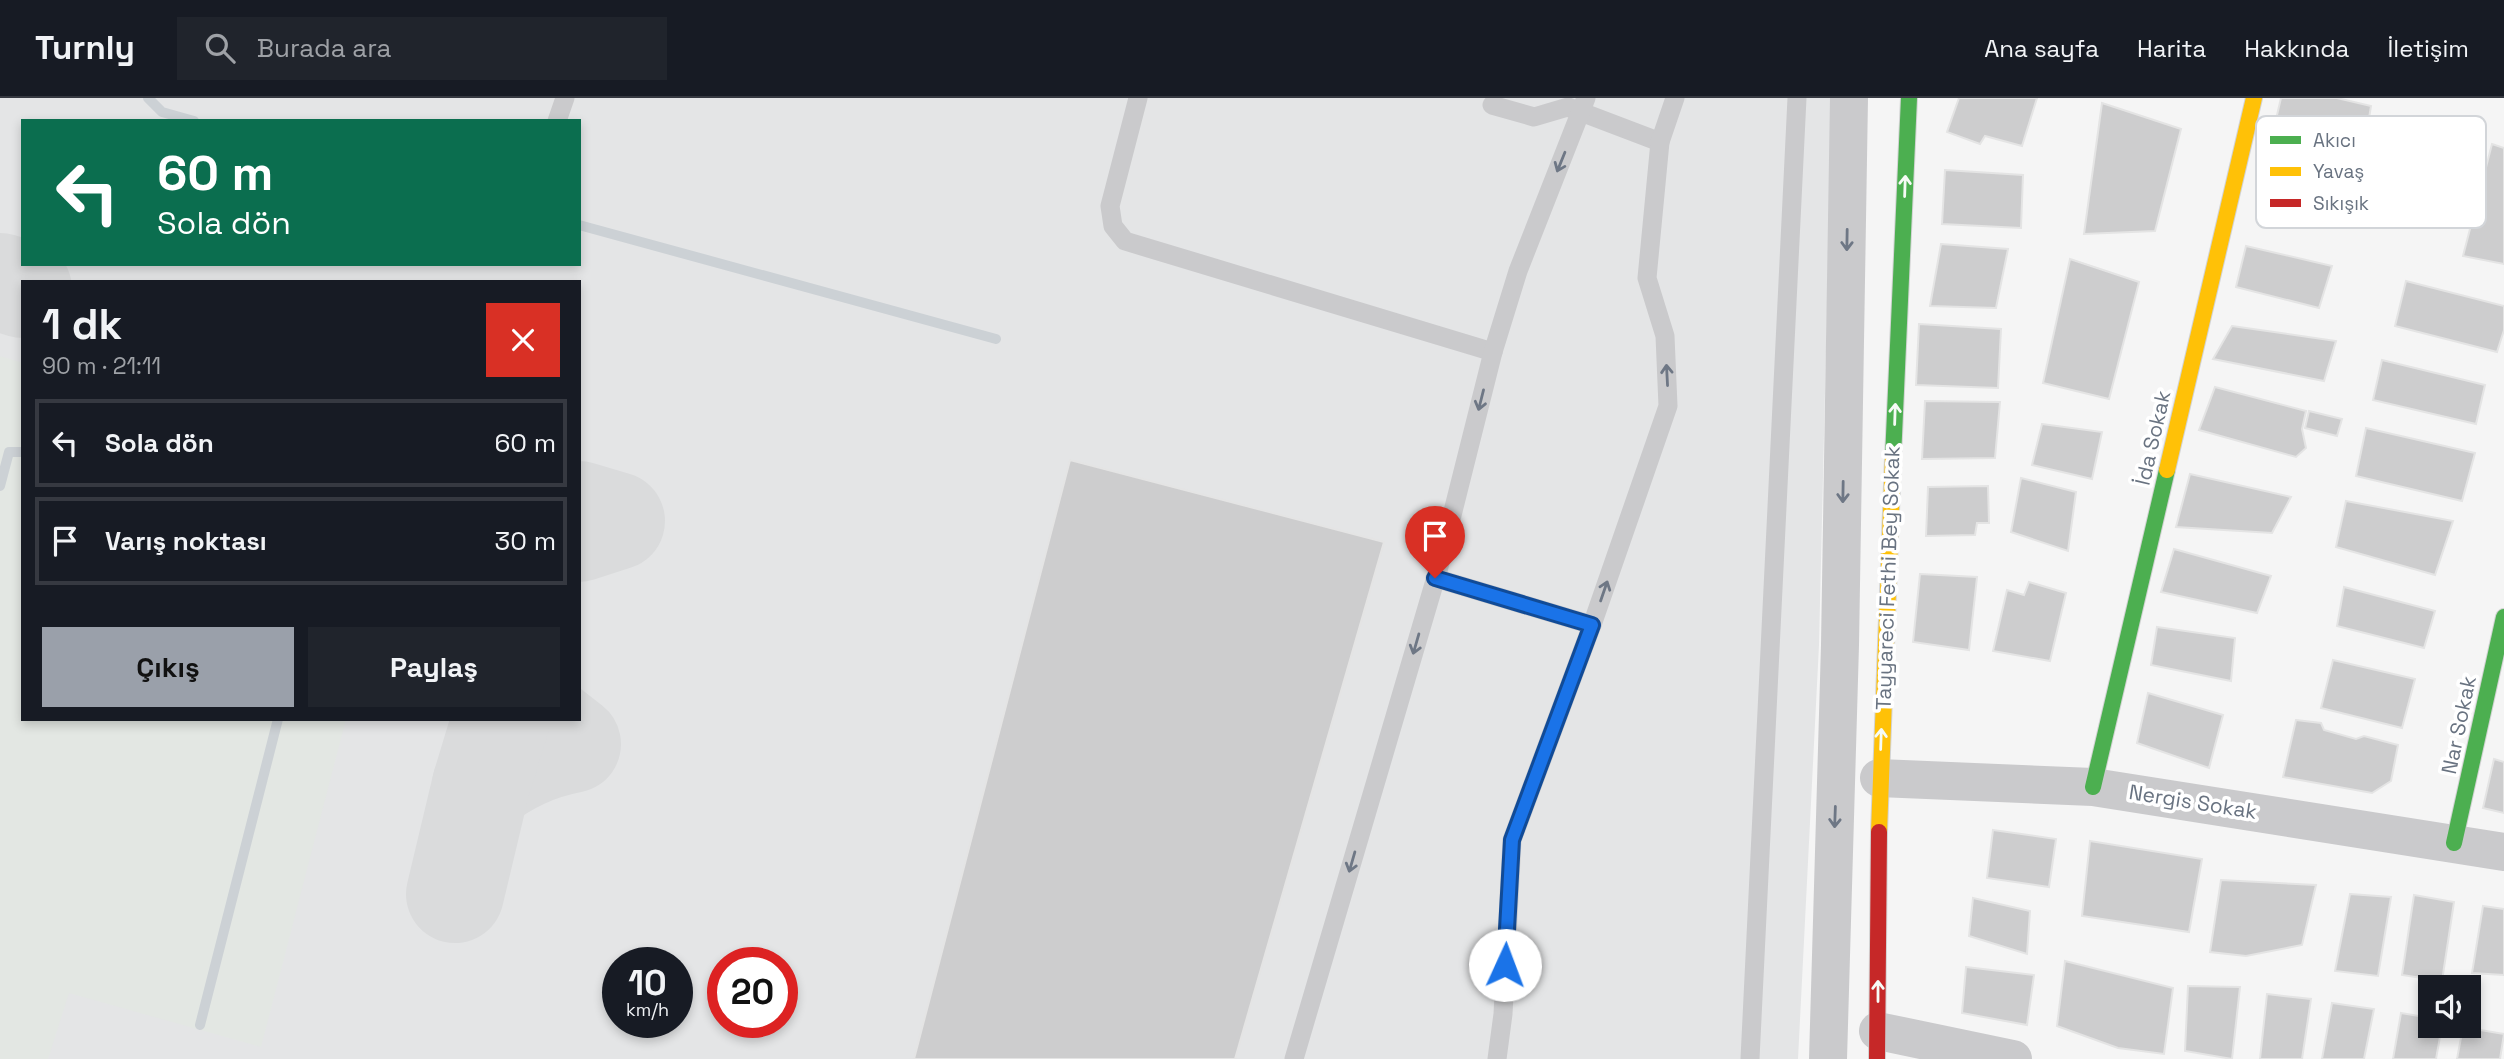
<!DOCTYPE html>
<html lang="tr">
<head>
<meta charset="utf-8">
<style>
  :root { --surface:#171b24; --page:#20242c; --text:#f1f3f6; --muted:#9ea1a6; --line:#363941; --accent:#9aa0aa }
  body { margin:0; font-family:"Space Grotesk",sans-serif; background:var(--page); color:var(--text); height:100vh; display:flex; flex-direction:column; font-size:26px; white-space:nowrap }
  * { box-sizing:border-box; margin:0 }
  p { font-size:23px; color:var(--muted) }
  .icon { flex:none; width:38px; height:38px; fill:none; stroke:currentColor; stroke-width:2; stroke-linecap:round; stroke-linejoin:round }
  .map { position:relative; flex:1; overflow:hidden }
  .sheet { position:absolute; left:21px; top:182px; width:560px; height:441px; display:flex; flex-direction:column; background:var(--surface); border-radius:0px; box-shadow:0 4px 10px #0003 }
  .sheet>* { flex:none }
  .banner { position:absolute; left:21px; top:21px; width:560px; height:147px; border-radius:0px; box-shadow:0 4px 10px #0003; background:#0b6e4f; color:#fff; overflow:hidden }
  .controls { position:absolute; left:2418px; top:877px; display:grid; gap:14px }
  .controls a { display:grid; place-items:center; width:63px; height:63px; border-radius:0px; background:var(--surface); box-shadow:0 4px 10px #0003; font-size:35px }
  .speed { position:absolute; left:602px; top:849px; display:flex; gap:14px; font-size:35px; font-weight:700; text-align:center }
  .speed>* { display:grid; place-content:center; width:91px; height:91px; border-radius:50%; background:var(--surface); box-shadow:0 4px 10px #0003; line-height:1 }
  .speed small { font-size:18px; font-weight:400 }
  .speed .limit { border:10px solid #d22; background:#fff; color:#111 }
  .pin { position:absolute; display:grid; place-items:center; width:60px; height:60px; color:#fff; margin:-72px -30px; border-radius:50% 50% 50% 0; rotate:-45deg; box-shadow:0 0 7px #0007 }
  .pin .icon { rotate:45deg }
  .me { position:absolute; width:77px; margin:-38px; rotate:2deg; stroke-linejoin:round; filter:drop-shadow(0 0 5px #0008) }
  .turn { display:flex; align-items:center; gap:24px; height:147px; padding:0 21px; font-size:32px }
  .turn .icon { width:91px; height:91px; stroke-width:2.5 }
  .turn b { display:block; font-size:49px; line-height:60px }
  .round { display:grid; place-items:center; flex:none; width:74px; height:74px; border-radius:0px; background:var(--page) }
  .summary { display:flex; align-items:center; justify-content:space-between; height:119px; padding:0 21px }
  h1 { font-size:42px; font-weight:700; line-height:52px }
  .button { display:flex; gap:14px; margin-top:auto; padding:14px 21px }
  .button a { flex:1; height:80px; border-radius:0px; background:var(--accent); color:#111; font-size:28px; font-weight:700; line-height:80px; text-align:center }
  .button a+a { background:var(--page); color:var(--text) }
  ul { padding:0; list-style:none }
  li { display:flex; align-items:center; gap:21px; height:88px; margin:0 14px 10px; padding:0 7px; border:4px solid var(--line); border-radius:0px }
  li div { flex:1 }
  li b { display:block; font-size:26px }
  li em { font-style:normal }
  header { display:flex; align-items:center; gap:42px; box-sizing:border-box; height:98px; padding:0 35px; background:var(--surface); border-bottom:2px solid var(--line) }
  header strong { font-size:33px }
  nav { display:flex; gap:38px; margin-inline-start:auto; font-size:24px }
  .search { width:490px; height:63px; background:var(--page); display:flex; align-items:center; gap:18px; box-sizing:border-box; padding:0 24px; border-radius:0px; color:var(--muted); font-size:26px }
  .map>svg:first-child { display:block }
</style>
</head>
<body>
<header>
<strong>Turnly</strong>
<div class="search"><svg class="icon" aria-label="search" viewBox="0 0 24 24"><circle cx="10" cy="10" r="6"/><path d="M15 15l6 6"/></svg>Burada ara</div>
<nav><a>Ana sayfa</a><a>Harita</a><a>Hakkında</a><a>İletişim</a></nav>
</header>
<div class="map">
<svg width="2504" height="961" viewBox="0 0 2504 961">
  <rect width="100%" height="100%" fill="#f5f5f5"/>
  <path fill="#e4e5e6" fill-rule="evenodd" d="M 0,0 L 1832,0 L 1819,547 L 1798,961 L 0,961 ZM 23,23 L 579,23 L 579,166 L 23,166 ZM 23,184 L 579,184 L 579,621 L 23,621 ZM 618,864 L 677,864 L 677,924 L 618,924 ZM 723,864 L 782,864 L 782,924 L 723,924 Z"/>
  <path fill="#e3e7e3" d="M 0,258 L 23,265 L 23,621 L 346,621 L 261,949 L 69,895 L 48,961 L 0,961 Z"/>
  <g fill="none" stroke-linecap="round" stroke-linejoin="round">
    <g stroke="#ccd1d5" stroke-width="10">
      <path d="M 148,0 L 162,14 L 194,23"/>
      <path d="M 579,127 L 996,241"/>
      <path d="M 0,388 L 9,354 L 23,354"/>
      <path d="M 200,927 L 278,621"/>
    </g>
    <g stroke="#dadbdc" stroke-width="98">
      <path d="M 0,184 L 23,191"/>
      <path d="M 579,412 L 616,423 L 579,435"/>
      <path d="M 481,687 C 510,666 536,653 572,646 L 540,621"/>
      <path d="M 455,796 L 481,687 L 501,621"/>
    </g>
  </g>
  <g fill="#cdcdce" stroke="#e4e4e4" stroke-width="2">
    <path d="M 1959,0 L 2037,0 L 2022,48 L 1985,38 L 1980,46 L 1947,34 Z"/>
    <path d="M 2281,0 L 2337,0 L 2371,8 L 2353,118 L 2259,94 Z"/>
    <path d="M 2102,5 L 2181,31 L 2155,133 L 2084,136 Z"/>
    <path d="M 2492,46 L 2504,50 L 2504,166 L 2463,158 Z"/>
    <path d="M 1945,72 L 2023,77 L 2021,130 L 1942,126 Z"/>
    <path d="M 1941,146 L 2008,151 L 1996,210 L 1930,208 Z"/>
    <path d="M 2246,148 L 2332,168 L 2319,210 L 2236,189 Z"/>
    <path d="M 2070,161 L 2139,184 L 2109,301 L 2043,285 Z"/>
    <path d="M 2406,183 L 2504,208 L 2504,232 L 2497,254 L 2395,228 Z"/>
    <path d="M 1919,226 L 2001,231 L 1998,290 L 1916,287 Z"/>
    <path d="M 2232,228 L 2336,243 L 2324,283 L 2213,261 Z"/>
    <path d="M 2382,262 L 2485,287 L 2476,326 L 2373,302 Z"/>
    <path d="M 2215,289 L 2306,313 L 2302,331 L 2306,350 L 2296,359 L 2199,332 Z"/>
    <path d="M 1925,303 L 2000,304 L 1995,360 L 1922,361 Z"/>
    <path d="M 2309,313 L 2342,321 L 2337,338 L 2305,330 Z"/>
    <path d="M 2042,326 L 2102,334 L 2092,381 L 2032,367 Z"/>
    <path d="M 2366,330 L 2475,355 L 2462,403 L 2356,378 Z"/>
    <path d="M 1070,362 L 1384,444 L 1235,961 L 914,961 Z"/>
    <path d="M 2190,376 L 2291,399 L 2272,435 L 2176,429 Z"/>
    <path d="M 2021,380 L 2076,394 L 2068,453 L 2011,434 Z"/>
    <path d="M 1988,388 L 1989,425 L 1977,425 L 1975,437 L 1926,438 L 1928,389 Z"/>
    <path d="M 2346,403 L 2453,423 L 2435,477 L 2336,449 Z"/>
    <path d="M 2174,451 L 2271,478 L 2257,515 L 2161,494 Z"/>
    <path d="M 1920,476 L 1977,479 L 1969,552 L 1913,544 Z"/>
    <path d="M 2029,484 L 2066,495 L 2050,563 L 1993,553 L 2007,492 L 2024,497 Z"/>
    <path d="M 2344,489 L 2435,513 L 2424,550 L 2337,528 Z"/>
    <path d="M 2157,529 L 2235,540 L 2231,583 L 2151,567 Z"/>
    <path d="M 2333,562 L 2415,581 L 2402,630 L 2321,610 Z"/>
    <path d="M 2148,595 L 2223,617 L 2209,670 L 2137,645 Z"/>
    <path d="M 2296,622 L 2321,625 L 2324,632 L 2356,641 L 2364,638 L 2398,647 L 2391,683 L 2372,695 L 2283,679 Z"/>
    <path d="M 2494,661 L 2504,664 L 2504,715 L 2483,710 Z"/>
    <path d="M 1993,732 L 2056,741 L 2049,789 L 1987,780 Z"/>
    <path d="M 2090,743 L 2202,761 L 2189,834 L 2082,818 Z"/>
    <path d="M 2221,782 L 2316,787 L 2302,847 L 2246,858 L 2210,854 Z"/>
    <path d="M 2350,796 L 2391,799 L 2378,878 L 2335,873 Z"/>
    <path d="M 2414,797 L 2454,804 L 2442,883 L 2402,877 Z"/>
    <path d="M 1973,800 L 2030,813 L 2027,856 L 1969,838 Z"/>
    <path d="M 2483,808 L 2504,811 L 2504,877 L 2472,875 Z"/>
    <path d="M 2065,863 L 2173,890 L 2164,956 L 2118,950 L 2057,928 Z"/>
    <path d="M 1966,869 L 2034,877 L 2027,927 L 1962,915 Z"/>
    <path d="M 2188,888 L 2240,889 L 2232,961 L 2185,953 Z"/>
    <path d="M 2267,896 L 2311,901 L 2302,961 L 2260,961 Z"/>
    <path d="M 2332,905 L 2374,911 L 2364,961 L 2322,961 Z"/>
    <path d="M 2401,915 L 2431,920 L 2431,928 L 2442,928 L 2436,961 L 2393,961 Z"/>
    <path d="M 2463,929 L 2504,936 L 2500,961 L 2457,961 Z"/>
  </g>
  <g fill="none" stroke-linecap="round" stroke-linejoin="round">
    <defs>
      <g id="fast">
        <path d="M 1893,360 L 1909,0"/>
        <path d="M 2093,689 L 2167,372"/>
        <path d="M 2454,745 L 2504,519"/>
      </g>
      <g id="slow">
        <path d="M 2167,372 L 2254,0"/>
        <path d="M 1879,734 L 1893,360"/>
      </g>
      <path id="jam" d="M 1877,961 L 1879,734"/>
    </defs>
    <use href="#fast" stroke="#d2d3d3" stroke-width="18"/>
    <use href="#slow" stroke="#d2d3d3" stroke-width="18"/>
    <use href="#jam" stroke="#d2d3d3" stroke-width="18"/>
    <g stroke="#cacacc" stroke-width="19">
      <path d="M 1138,0 L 1110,108 L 1113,128 L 1125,143 L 1493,254"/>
      <path d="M 1492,7 L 1534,19 L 1568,9 L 1660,44"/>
      <path d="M 557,23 L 565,0"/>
      <path d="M 1435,480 L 1592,527"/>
      <path d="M 1294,961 L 1439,469 L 1493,254 L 1518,173 L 1586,0"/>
      <path d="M 1497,961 L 1503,916 L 1512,742 L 1592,527 L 1668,308 L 1665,238 L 1647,180 L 1660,44 L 1675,0"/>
      <path d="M 1750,961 L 1797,0"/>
    </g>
    <g stroke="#cacacc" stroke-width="38">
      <path d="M 1879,680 L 2093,689 L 2504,754"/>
      <path d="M 1878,933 L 2013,961"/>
      <path d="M 1828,961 L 1840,547 L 1849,0"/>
    </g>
    <use href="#fast" stroke="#4caf50" stroke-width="16"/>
    <use href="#slow" stroke="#ffc107" stroke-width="16"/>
    <use href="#jam" stroke="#c62828" stroke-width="16"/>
  </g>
  <defs><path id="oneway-shaft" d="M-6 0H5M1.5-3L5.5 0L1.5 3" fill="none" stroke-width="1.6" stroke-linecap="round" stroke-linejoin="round" transform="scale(1.75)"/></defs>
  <g stroke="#6e7785">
    <use href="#oneway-shaft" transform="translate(1561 64) rotate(112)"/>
    <use href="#oneway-shaft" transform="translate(1847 142) rotate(91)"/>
    <use href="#oneway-shaft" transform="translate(1667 277) rotate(-93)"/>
    <use href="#oneway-shaft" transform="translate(1481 302) rotate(104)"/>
    <use href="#oneway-shaft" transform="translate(1843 394) rotate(91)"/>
    <use href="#oneway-shaft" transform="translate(1604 493) rotate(-71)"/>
    <use href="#oneway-shaft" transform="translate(1416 546) rotate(106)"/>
    <use href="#oneway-shaft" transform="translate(1835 719) rotate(92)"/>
    <use href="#oneway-shaft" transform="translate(1352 764) rotate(106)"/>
  </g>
  <g stroke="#f6fbf6">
    <use href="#oneway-shaft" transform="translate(1905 88) rotate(-88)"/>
    <use href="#oneway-shaft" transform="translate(1895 316) rotate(-88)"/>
    <use href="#oneway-shaft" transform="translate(1881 641) rotate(-88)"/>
    <use href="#oneway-shaft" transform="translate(1878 893) rotate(-90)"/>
  </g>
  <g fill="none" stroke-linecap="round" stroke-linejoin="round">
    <defs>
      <path id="route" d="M 1435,480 L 1592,527 L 1512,742 L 1505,867"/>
    </defs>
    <use href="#route" stroke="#114b97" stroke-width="18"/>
    <use href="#route" stroke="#1a73e8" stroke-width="12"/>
  </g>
  <g text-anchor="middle" stroke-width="7" stroke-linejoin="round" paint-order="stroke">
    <g font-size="21" fill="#697381" stroke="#fff">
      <text transform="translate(2153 340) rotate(-77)" y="7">İda Sokak</text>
      <text transform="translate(1888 480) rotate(-88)" y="7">Tayyareci Fethi Bey Sokak</text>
      <text transform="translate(2459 627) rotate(-78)" y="7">Nar Sokak</text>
      <text transform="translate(2193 704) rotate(9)" y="7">Nergis Sokak</text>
    </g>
  </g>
  <rect x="2256" y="18" width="230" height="112" rx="10" fill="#fff" stroke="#d2d5d9" stroke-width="2"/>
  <rect x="2270" y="38" width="31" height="8" fill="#4caf50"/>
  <rect x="2270" y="69" width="31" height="9" fill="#ffc107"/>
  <rect x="2270" y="101" width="31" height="8" fill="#c62828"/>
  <g font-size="19" fill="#697381">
    <text x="2313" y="49">Akıcı</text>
    <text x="2313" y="80">Yavaş</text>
    <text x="2313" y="112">Sıkışık</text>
  </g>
</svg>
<div class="controls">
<a><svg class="icon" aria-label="sound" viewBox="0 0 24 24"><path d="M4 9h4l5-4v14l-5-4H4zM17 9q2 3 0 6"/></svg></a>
</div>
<div class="speed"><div>10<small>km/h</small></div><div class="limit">20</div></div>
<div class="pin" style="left:1435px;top:480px;background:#d93025"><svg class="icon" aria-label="arrive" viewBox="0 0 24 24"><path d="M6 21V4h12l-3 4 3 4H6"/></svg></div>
<svg class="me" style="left:1505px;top:867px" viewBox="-20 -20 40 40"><circle r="19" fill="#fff"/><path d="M0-13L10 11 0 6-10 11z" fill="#1a73e8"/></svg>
<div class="banner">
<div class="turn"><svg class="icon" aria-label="left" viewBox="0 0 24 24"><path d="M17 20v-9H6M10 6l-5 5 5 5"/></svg><div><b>60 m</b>Sola dön</div></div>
</div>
<section class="sheet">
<div class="summary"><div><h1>1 dk</h1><p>90 m · 21:11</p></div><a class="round" style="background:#d93025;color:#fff"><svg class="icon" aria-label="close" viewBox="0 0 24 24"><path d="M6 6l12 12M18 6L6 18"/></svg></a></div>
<ul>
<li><svg class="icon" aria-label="left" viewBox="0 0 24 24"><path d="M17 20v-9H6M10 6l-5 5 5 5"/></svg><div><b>Sola dön</b></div><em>60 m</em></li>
<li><svg class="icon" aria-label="arrive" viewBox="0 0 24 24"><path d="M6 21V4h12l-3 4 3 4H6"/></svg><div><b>Varış noktası</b></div><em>30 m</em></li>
</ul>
<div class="button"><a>Çıkış</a><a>Paylaş</a></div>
</section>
</div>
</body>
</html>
